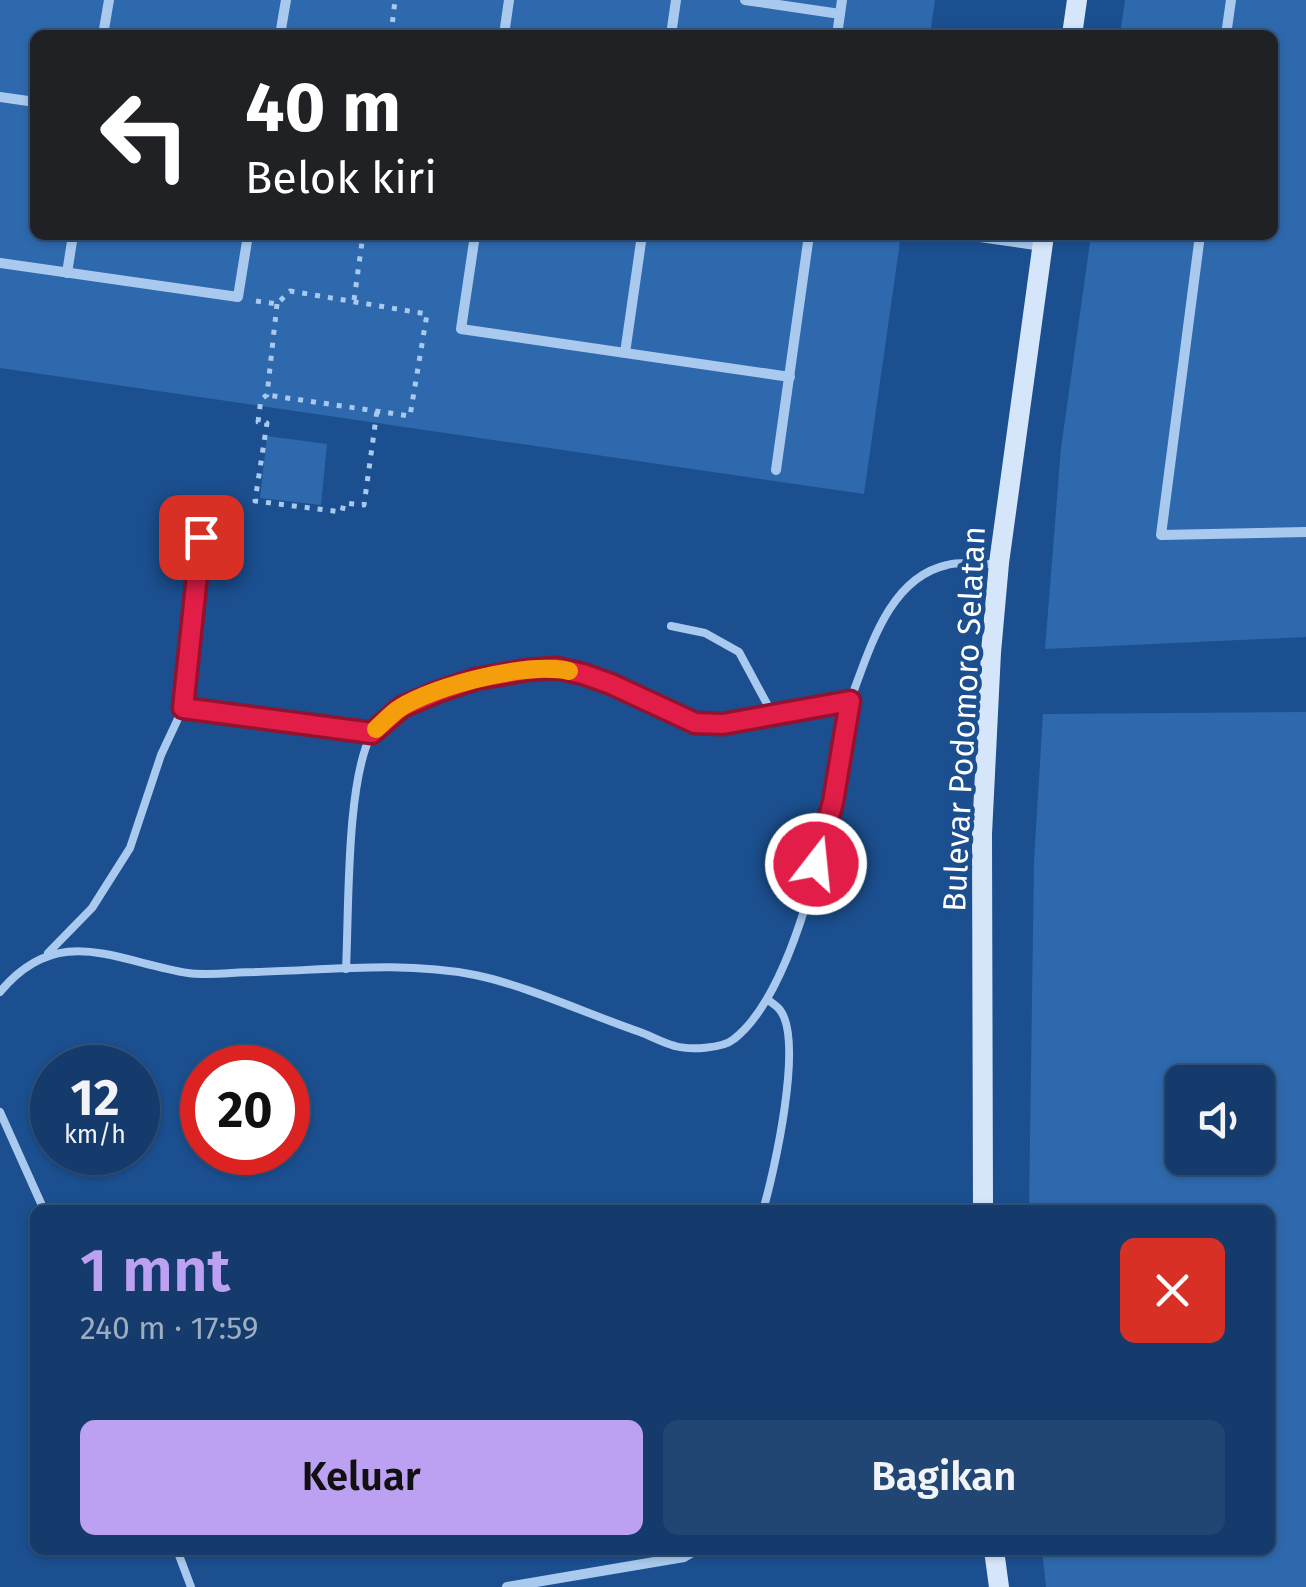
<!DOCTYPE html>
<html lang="id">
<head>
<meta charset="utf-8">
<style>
  :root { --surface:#143b6b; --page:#214673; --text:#f1f3f6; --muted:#9dadc1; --line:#33557e; --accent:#bca0f2 }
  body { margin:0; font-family:"Fira Sans",sans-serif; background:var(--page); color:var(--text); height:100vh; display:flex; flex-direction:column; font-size:38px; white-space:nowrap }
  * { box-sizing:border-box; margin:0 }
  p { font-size:32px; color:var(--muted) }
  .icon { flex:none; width:55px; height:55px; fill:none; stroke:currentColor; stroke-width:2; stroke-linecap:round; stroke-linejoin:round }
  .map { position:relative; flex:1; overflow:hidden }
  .panel { position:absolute; left:30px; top:1205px; width:1245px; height:350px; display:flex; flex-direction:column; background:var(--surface); border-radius:15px; box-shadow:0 2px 8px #0004,0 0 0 2px var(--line) }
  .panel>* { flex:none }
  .hud { position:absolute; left:30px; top:30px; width:1248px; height:210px; border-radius:15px; box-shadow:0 2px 8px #0004,0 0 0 2px var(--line); background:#202124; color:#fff; overflow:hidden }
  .buttons { position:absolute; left:1165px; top:1065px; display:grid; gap:20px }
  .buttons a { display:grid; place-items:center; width:110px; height:110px; border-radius:15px; background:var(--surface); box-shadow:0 2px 8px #0004,0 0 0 2px var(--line); font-size:50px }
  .speed { position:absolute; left:30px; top:1045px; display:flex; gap:20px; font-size:50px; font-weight:700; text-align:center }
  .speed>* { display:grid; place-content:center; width:130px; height:130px; border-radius:50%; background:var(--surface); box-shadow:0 2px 8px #0004,0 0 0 2px var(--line); line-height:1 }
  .speed small { font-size:25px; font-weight:400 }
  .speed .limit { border:15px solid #d22; background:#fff; color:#111 }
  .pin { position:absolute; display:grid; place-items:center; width:85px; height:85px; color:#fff; margin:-42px; border-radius:20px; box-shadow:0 5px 15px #0006 }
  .me { position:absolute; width:110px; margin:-55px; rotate:16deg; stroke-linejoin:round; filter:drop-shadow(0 0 8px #0008) }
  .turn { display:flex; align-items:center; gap:35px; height:210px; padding:0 50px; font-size:45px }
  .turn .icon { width:130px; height:130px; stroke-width:2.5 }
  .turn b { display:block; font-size:70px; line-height:85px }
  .round { display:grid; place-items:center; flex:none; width:105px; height:105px; border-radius:15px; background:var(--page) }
  .headline { display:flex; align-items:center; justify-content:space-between; height:170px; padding:0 50px }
  h1 { font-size:60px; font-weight:600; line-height:75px; color:var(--accent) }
  .cta { display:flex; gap:20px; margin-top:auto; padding:20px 50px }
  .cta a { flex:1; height:115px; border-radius:15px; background:var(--accent); color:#111; font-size:40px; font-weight:600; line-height:115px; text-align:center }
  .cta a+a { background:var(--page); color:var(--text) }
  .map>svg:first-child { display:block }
</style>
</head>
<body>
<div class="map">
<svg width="1306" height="1587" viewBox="0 0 1306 1587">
  <rect width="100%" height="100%" fill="#1b4f8f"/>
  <g fill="#2e69ad" fill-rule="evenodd">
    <path d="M 0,0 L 935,0 L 930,35 L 35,35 L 35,235 L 901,235 L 864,494 L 0,368 Z"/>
    <path d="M 1125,0 L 1306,0 L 1306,637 L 1045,649 L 1061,448 L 1091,235 L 1272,235 L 1272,35 L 1120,35 Z"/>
    <path d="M 267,436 L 327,444 L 321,505 L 260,498 Z"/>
    <path d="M 1306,712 L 1306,1587 L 1046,1587 L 1042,1550 L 1270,1550 L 1270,1210 L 1029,1210 L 1034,860 L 1043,714 ZM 1182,1082 L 1258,1082 L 1258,1158 L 1182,1158 Z"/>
  </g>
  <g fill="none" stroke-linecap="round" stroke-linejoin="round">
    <g stroke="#a9c9ee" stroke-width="5" stroke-dasharray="5 8" stroke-linecap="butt">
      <path d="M 391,35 L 395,0"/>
      <path d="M 354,300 L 363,235"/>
      <path d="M 256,301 L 277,304 L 290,291 L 427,314 L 410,416 L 267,395"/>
      <path d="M 277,304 L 267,395 L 261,399 L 258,422 L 267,423 L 255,501 L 342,512 L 344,503 L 364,505 L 377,411"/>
    </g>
    <g stroke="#a9c9ee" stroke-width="8">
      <path d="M 205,502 L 183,708 L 371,733"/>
      <path d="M 671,626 L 705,633 L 739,652 L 773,715"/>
      <path d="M 48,953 L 92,908 L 130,848 L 161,755 L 183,708"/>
      <path d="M 346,969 C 349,911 346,784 371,735 C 382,714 412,703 433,694 C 491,671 558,656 617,687 C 641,699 672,721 700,723 C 746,726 806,712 850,701 C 869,652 888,578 947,565 C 961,561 980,564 995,564"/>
      <path d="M 0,992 C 58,922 115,961 188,973 C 209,976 234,972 256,972 C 328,970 404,961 475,975 C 525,985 590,1015 640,1032 C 651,1036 663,1043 675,1046 C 689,1050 722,1049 734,1039 C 803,985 836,786 850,701"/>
      <path d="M 0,1112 L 44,1210"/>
      <path d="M 763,1210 C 774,1173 804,1041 780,1010 C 777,1006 772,1003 768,1000"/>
      <path d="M 177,1550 L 191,1587"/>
    </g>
    <g stroke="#a9c9ee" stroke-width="10">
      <path d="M 745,0 L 840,14"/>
      <path d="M 103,35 L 109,0"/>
      <path d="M 280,35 L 286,0"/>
      <path d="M 504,35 L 509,0"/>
      <path d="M 671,35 L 676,0"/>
      <path d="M 837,35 L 842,0"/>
      <path d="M 1226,35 L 1231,0"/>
      <path d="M 0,97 L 35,102"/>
      <path d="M 475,235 L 461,329 L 790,377"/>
      <path d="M 966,235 L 1042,246"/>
      <path d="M 1200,235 L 1161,535 L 1306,532"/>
      <path d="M 0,263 L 238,297 L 248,235"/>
      <path d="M 67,273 L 73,235"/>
      <path d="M 625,353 L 642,235"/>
      <path d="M 776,470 L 809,235"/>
      <path d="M 507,1587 L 684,1557 L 696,1550"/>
    </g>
    <g stroke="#d6e6fa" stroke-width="20">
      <path d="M 1072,35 L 1077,0"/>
      <path d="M 983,1210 L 982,834 L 991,652 L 999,563 L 1044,235"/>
      <path d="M 994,1550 L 999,1587"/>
    </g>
  </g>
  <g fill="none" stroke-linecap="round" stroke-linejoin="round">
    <defs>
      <path id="route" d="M 201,537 L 183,708 L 372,733 L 402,707 L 440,691 L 476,679 L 527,670 L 556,668 L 583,674 L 611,684 L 695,723 L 723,724 L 850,701 L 833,802 L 816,864"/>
    </defs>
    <use href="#route" stroke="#92132f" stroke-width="25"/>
    <use href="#route" stroke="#e11d48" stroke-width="18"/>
    <path stroke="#f59e0b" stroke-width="18" d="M 376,729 C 384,722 392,713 400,708 C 436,685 528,662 569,671"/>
  </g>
  <g text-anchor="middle" stroke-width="9" stroke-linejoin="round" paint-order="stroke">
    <g font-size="32" fill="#fff" stroke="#1b4f8f">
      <text transform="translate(964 719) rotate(-87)" y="11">Bulevar Podomoro Selatan</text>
    </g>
  </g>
</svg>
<div class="buttons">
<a><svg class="icon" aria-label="sound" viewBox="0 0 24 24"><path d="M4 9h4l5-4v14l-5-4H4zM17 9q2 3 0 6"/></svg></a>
</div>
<div class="speed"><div>12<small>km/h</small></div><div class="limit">20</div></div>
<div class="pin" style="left:201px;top:537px;background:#d93025"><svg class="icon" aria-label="arrive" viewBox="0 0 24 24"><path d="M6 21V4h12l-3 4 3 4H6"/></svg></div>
<svg class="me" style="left:816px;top:864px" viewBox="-20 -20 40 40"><circle r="17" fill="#e11d48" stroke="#fff" stroke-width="3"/><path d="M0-11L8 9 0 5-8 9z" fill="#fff"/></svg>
<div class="hud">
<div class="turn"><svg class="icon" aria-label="left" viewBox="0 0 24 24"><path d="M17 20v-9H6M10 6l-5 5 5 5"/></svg><div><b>40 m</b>Belok kiri</div></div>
</div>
<section class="panel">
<div class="headline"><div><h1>1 mnt</h1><p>240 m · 17:59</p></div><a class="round" style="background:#d93025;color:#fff"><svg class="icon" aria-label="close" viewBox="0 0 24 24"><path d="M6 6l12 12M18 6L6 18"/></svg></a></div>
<div class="cta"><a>Keluar</a><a>Bagikan</a></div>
</section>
</div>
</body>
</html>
